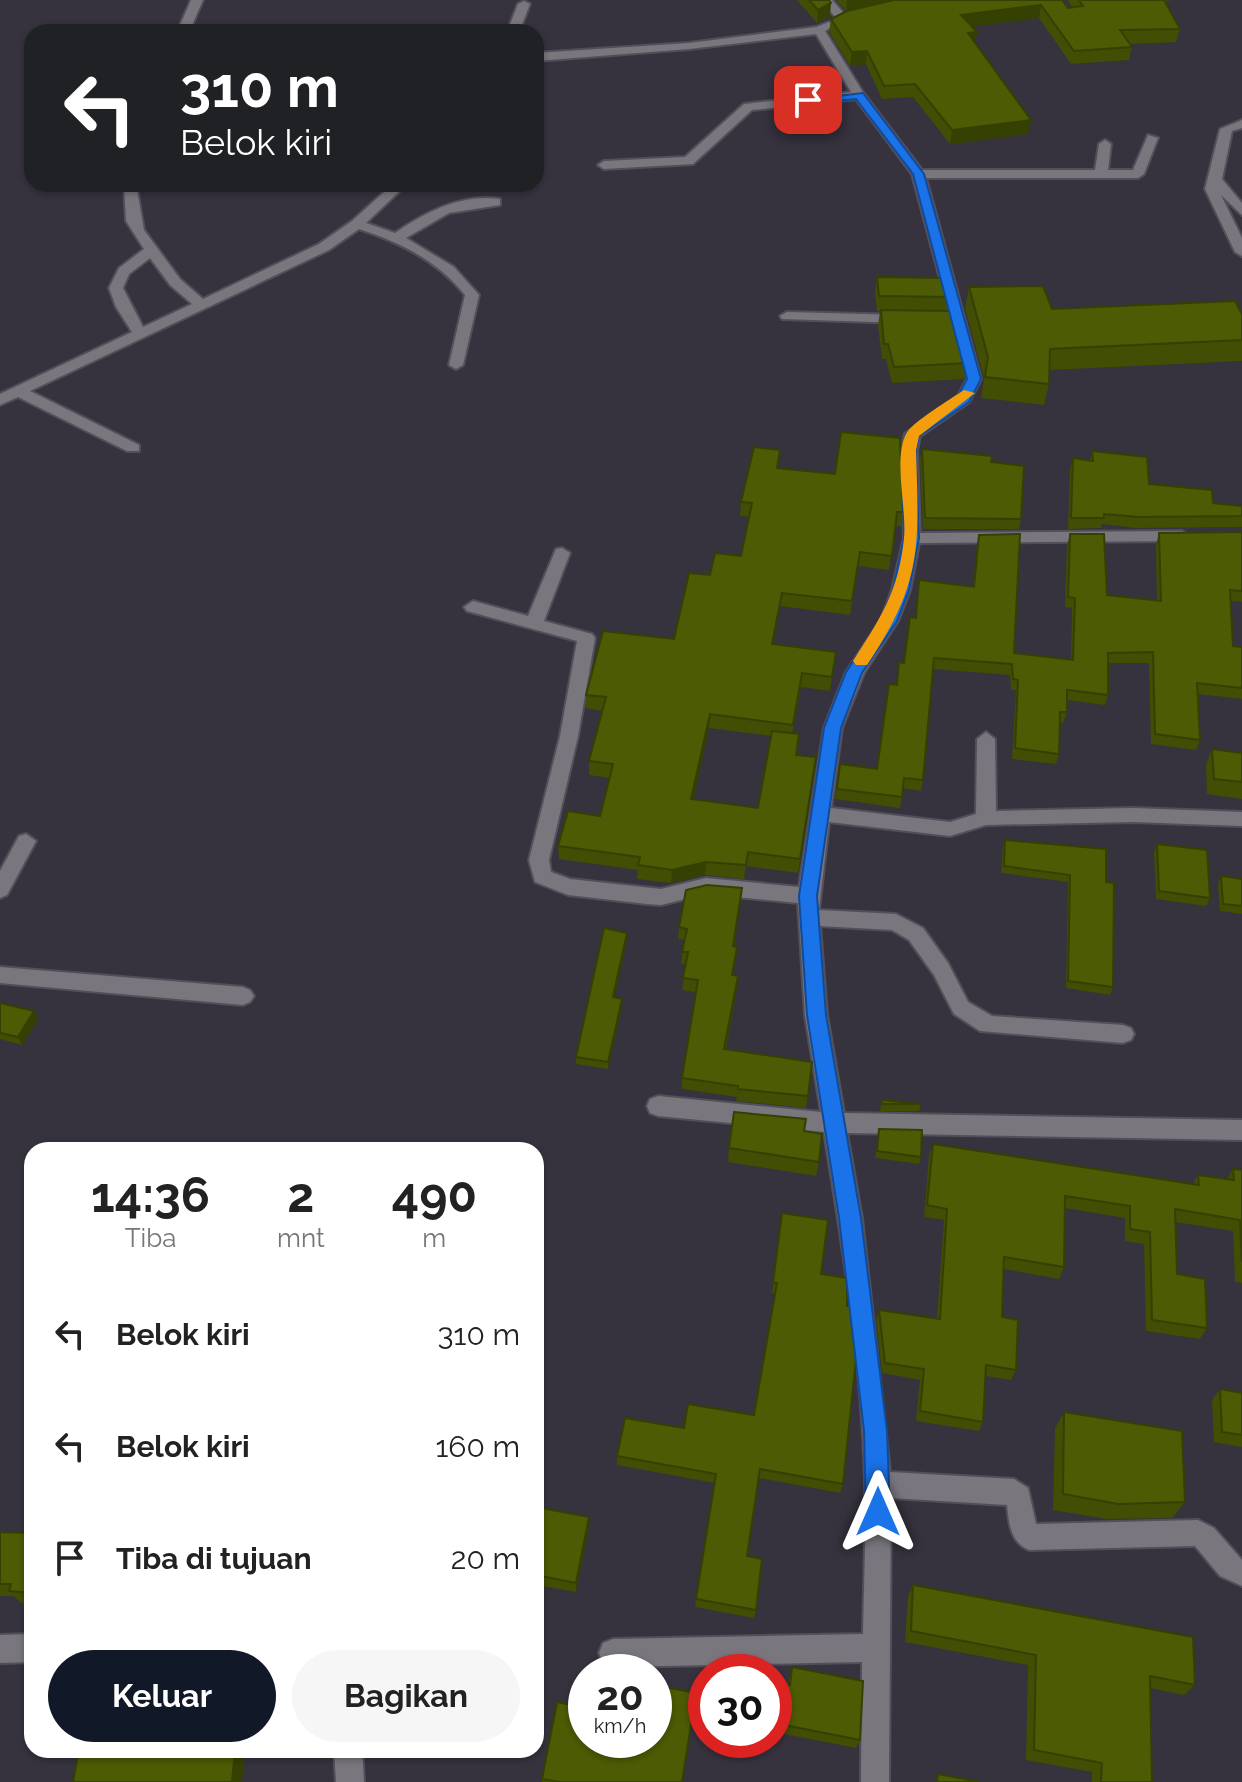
<!DOCTYPE html>
<html lang="id">
<head>
<meta charset="utf-8">
<style>
  :root { --surface:#fff; --page:#f6f6f6; --text:#222; --muted:#767676; --accent:#111827 }
  body { margin:0; font-family:Raleway,sans-serif; background:var(--page); color:var(--text); height:100vh; display:flex; flex-direction:column; font-size:30px; white-space:nowrap }
  * { box-sizing:border-box; margin:0 }
  p { font-size:26px; color:var(--muted) }
  .icon { flex:none; width:44px; height:44px; fill:none; stroke:currentColor; stroke-width:2; stroke-linecap:round; stroke-linejoin:round }
  .map { position:relative; flex:1; overflow:hidden }
  .details { position:absolute; left:24px; top:1142px; width:520px; height:616px; display:flex; flex-direction:column; background:var(--surface); border-radius:24px; box-shadow:0 2px 6px #0004 }
  .details>* { flex:none }
  .hud { position:absolute; left:24px; top:24px; width:520px; height:168px; border-radius:24px; box-shadow:0 2px 6px #0004; background:#202124; color:#fff; overflow:hidden }
  .speed { position:absolute; left:568px; top:1654px; display:flex; gap:16px; font-size:40px; font-weight:700; text-align:center }
  .speed>* { display:grid; place-content:center; width:104px; height:104px; border-radius:50%; background:var(--surface); box-shadow:0 2px 6px #0004; line-height:1 }
  .speed small { font-size:20px; font-weight:400 }
  .speed .limit { border:12px solid #d22; background:#fff; color:#111 }
  .pin { position:absolute; display:grid; place-items:center; width:68px; height:68px; color:#fff; margin:-34px; border-radius:16px; box-shadow:0 4px 12px #0006 }
  .me { position:absolute; width:88px; margin:-44px; rotate:0deg; stroke-linejoin:round; filter:drop-shadow(0 0 6px #0008) }
  .turn { display:flex; align-items:center; gap:28px; height:168px; padding:0 24px; font-size:36px }
  .turn .icon { width:104px; height:104px; stroke-width:2.5 }
  .turn b { display:block; font-size:56px; line-height:68px }
  .eta { display:flex; justify-content:space-evenly; align-items:center; height:136px; text-align:center }
  .eta b { font-size:48px; font-weight:700; line-height:56px }
  .primary-button { display:flex; gap:16px; margin-top:auto; padding:16px 24px }
  .primary-button a { flex:1; height:92px; border-radius:48px; background:var(--accent); color:#fff; font-size:32px; font-weight:700; line-height:92px; text-align:center }
  .primary-button a+a { background:var(--page); color:var(--text) }
  ul { padding:0; list-style:none }
  li { display:flex; align-items:center; gap:24px; height:112px; padding:0 24px }
  li div { flex:1 }
  li b { display:block; font-size:30px }
  li em { font-style:normal }
  .map>svg:first-child { display:block }
</style>
</head>
<body>
<div class="map">
<svg width="1242" height="1782" viewBox="0 0 1242 1782">
  <rect width="100%" height="100%" fill="#36323e"/>
  <g fill="none" stroke-linecap="round" stroke-linejoin="round">
    <defs>
      <g id="minor">
        <path d="M 191,0 L 203,0 L 189,32 L 177,32 Z"/>
        <path d="M 820,0 L 832,0 L 848,18 L 846,20 L 838,20 Z"/>
        <path d="M 524,1 L 530,4 L 519,32 L 507,32 L 518,4 Z"/>
        <path d="M 829,22 L 835,25 L 825,31 L 864,94 L 922,170 L 1095,170 L 1099,144 L 1105,140 L 1111,144 L 1108,170 L 1133,170 L 1148,135 L 1158,138 L 1144,174 L 1138,178 L 926,178 L 981,379 L 969,402 L 920,436 L 917,450 L 920,533 L 1182,531 L 1190,536 L 1182,541 L 919,543 L 910,590 L 898,621 L 864,673 L 842,728 L 831,808 L 950,822 L 976,814 L 977,739 L 986,732 L 995,739 L 996,811 L 1133,808 L 1242,812 L 1242,826 L 1133,822 L 986,825 L 950,836 L 829,822 L 819,910 L 896,914 L 923,928 L 948,963 L 968,1002 L 992,1016 L 1123,1025 L 1131,1028 L 1134,1034 L 1131,1040 L 1123,1043 L 980,1031 L 954,1014 L 934,975 L 909,940 L 892,930 L 820,926 L 827,1015 L 844,1113 L 1242,1120 L 1242,1140 L 847,1133 L 862,1218 L 890,1472 L 1014,1479 L 1028,1488 L 1036,1524 L 1198,1520 L 1214,1528 L 1242,1560 L 1242,1586 L 1220,1576 L 1195,1546 L 1029,1550 C 1010,1542 1009,1523 1007,1505 L 891,1498 L 889,1782 L 861,1782 L 862,1662 L 613,1667 L 603,1663 L 599,1653 L 603,1643 L 613,1639 L 863,1634 C 864,1584 866,1533 865,1482 C 862,1365 843,1247 824,1132 L 658,1116 L 650,1113 L 647,1106 L 650,1099 L 658,1096 L 821,1112 L 805,1015 L 798,903 L 706,894 L 661,905 L 647,904 L 568,895 L 535,882 L 529,860 L 560,736 L 577,641 L 467,611 L 464,607 L 473,601 L 528,616 L 556,549 L 562,548 L 570,553 L 544,621 L 592,634 L 595,638 L 578,736 L 549,860 L 551,872 L 570,879 L 661,889 L 706,878 L 799,887 L 824,728 L 846,672 L 881,620 L 892,590 L 904,538 L 901,450 L 905,434 L 958,396 L 967,379 L 912,174 L 856,99 L 752,110 L 693,164 L 604,169 L 598,165 L 604,161 L 685,157 L 744,104 L 851,92 L 816,34 L 689,49 L 536,61 L 536,53 L 689,43 L 816,27 Z"/>
        <path d="M 1242,120 L 1242,128 L 1232,131 L 1222,179 L 1242,203 L 1242,215 L 1221,195 L 1242,238 L 1242,256 L 1235,252 L 1205,189 L 1220,129 Z"/>
        <path d="M 124,184 L 136,184 L 144,230 L 180,279 L 203,299 L 319,244 L 352,221 L 393,184 L 407,184 L 366,223 L 395,233 C 425,212 462,193 500,199 L 500,205 L 449,213 L 406,238 L 454,267 L 479,295 L 463,365 L 456,369 L 449,365 L 465,295 C 438,261 400,242 359,229 L 329,250 L 30,391 L 139,445 L 139,451 L 127,451 L 18,397 L 0,405 L 0,394 L 132,332 L 116,307 L 109,288 L 119,268 L 144,249 L 126,221 ZM 150,258 L 170,285 L 192,304 L 143,327 L 123,288 L 129,274 Z"/>
        <path d="M 787,312 L 904,315 L 911,319 L 904,323 L 782,319 L 780,316 Z"/>
        <path d="M 26,834 L 36,841 L 7,895 L 0,898 L 0,871 L 19,836 Z"/>
        <path d="M 0,967 L 243,987 L 250,990 L 254,996 L 250,1002 L 243,1005 L 0,983 Z"/>
        <path d="M 32,1634 L 32,1662 L 0,1663 L 0,1635 Z"/>
        <path d="M 334,1750 L 362,1750 L 364,1782 L 336,1782 Z"/>
      </g>
    </defs>
    <use href="#minor" stroke="#534f5a" stroke-width="4"/>
    <use href="#minor" fill="#79777d" fill-rule="evenodd"/>
  </g>
  <g fill="#414e03" fill-rule="evenodd">
    <path d="M 797,0 L 829,0 L 830,16 L 817,23 Z"/>
    <path d="M 836,0 L 1062,0 L 1068,8 L 1072,7 L 1068,0 L 1174,0 L 1165,1 L 1180,29 L 1176,42 L 1130,44 L 1132,47 L 1129,60 L 1071,64 L 1039,18 L 972,26 L 975,44 L 1028,134 L 950,144 L 913,97 L 882,99 L 866,64 L 850,66 L 829,32 L 831,19 L 846,11 Z"/>
    <path d="M 877,277 L 949,297 L 946,311 L 967,363 L 964,379 L 892,383 L 886,359 L 882,359 L 878,325 L 880,311 L 877,311 L 875,292 Z"/>
    <path d="M 969,287 L 1052,309 L 1242,314 L 1242,361 L 1049,370 L 1049,384 L 1044,405 L 981,398 L 984,378 L 965,308 Z"/>
    <path d="M 922,449 L 991,462 L 1021,519 L 1019,529 L 923,529 L 920,459 Z"/>
    <path d="M 1092,451 L 1149,484 L 1213,503 L 1242,506 L 1242,527 L 1136,528 L 1102,524 L 1101,528 L 1068,529 L 1070,469 L 1073,458 L 1090,460 Z"/>
    <path d="M 778,468 L 903,512 L 901,526 L 895,526 L 889,570 L 858,566 L 850,615 L 780,606 L 773,644 L 836,652 L 830,691 L 801,687 L 792,734 L 796,755 L 816,757 L 798,873 L 746,866 L 744,879 L 705,875 L 671,883 L 637,879 L 638,870 L 559,859 L 558,846 L 600,816 L 609,778 L 589,775 L 589,761 L 603,711 L 586,708 L 586,695 L 674,639 L 710,575 L 741,556 L 750,517 L 740,516 L 741,502 ZM 709,728 L 771,736 L 758,808 L 693,799 Z"/>
    <path d="M 1242,532 L 1242,602 L 1230,601 L 1233,646 L 1242,647 L 1242,699 L 1198,694 L 1200,740 L 1196,750 L 1151,744 L 1149,663 L 1108,663 L 1108,695 L 1105,705 L 1067,700 L 1067,712 L 1063,723 L 1060,722 L 1059,754 L 1056,764 L 1012,759 L 1016,690 L 1011,690 L 1010,675 L 933,669 L 923,780 L 921,791 L 903,788 L 900,808 L 835,799 L 840,764 L 877,769 L 896,685 L 904,663 L 910,617 L 915,618 L 919,580 L 973,587 L 977,545 L 979,535 L 1014,653 L 1071,660 L 1072,608 L 1065,607 L 1067,545 L 1070,534 L 1107,595 L 1157,601 L 1156,544 L 1159,533 Z"/>
    <path d="M 1212,749 L 1242,753 L 1242,799 L 1207,794 L 1206,765 Z"/>
    <path d="M 1005,840 L 1106,882 L 1113,987 L 1110,995 L 1066,988 L 1068,882 L 1001,873 L 1003,847 Z"/>
    <path d="M 1157,844 L 1210,898 L 1206,906 L 1156,899 L 1154,852 Z"/>
    <path d="M 1221,876 L 1242,879 L 1242,914 L 1220,911 L 1218,884 Z"/>
    <path d="M 742,888 L 734,947 L 733,975 L 738,976 L 737,988 L 726,1049 L 812,1062 L 806,1108 L 736,1101 L 737,1097 L 682,1089 L 682,1078 L 696,992 L 682,990 L 686,964 L 681,964 L 684,940 L 678,939 L 679,927 Z"/>
    <path d="M 627,940 L 614,998 L 622,1006 L 608,1069 L 576,1064 L 576,1057 Z"/>
    <path d="M 0,1003 L 34,1011 L 38,1019 L 22,1045 L 0,1039 Z"/>
    <path d="M 882,1100 L 921,1104 L 919,1111 L 880,1111 Z"/>
    <path d="M 879,1129 L 921,1157 L 919,1164 L 875,1158 Z"/>
    <path d="M 804,1131 L 819,1162 L 816,1176 L 728,1162 L 729,1148 Z"/>
    <path d="M 933,1144 L 1193,1184 L 1198,1175 L 1227,1179 L 1233,1169 L 1242,1170 L 1242,1283 L 1235,1282 L 1233,1231 L 1175,1222 L 1177,1274 L 1207,1328 L 1200,1339 L 1146,1331 L 1144,1244 L 1125,1241 L 1125,1218 L 1065,1208 L 1064,1267 L 1059,1279 L 1004,1269 L 1002,1317 L 1016,1370 L 1011,1380 L 986,1376 L 983,1422 L 979,1431 L 916,1421 L 920,1380 L 882,1373 L 876,1320 L 879,1310 L 937,1319 L 944,1220 L 924,1217 L 929,1156 Z"/>
    <path d="M 782,1213 L 821,1274 L 843,1484 L 840,1493 L 759,1478 L 747,1556 L 756,1610 L 754,1618 L 695,1607 L 715,1483 L 617,1465 L 617,1456 L 684,1428 L 754,1415 L 775,1293 L 772,1293 Z"/>
    <path d="M 1220,1389 L 1242,1393 L 1242,1447 L 1214,1442 L 1212,1400 Z"/>
    <path d="M 1064,1412 L 1185,1502 L 1172,1518 L 1107,1519 L 1053,1510 L 1055,1428 Z"/>
    <path d="M 536,1507 L 589,1527 L 576,1592 L 536,1585 Z"/>
    <path d="M 32,1517 L 32,1604 L 21,1603 L 14,1596 L 0,1596 L 0,1532 L 27,1533 Z"/>
    <path d="M 913,1585 L 1195,1685 L 1184,1695 L 1150,1688 L 1152,1782 L 1092,1782 L 1092,1772 L 1026,1760 L 1028,1665 L 905,1642 L 908,1596 Z"/>
    <path d="M 792,1667 L 860,1740 L 856,1748 L 774,1732 L 774,1682 L 788,1685 Z"/>
    <path d="M 542,1779 L 682,1782 L 542,1782 Z"/>
  </g>
  <g fill="#354003">
    <path d="M 847,0 L 899,0 L 846,11 Z"/>
    <path d="M 831,3 L 830,16 L 817,23 L 818,10 Z"/>
    <path d="M 1041,5 L 1039,18 L 959,28 L 961,15 Z"/>
    <path d="M 977,32 L 975,46 L 968,33 Z"/>
    <path d="M 867,51 L 866,64 L 850,66 L 852,52 Z"/>
    <path d="M 1031,120 L 1028,134 L 950,144 L 952,130 Z"/>
    <path d="M 782,593 L 780,606 L 771,658 L 772,644 Z"/>
    <path d="M 710,714 L 709,728 L 691,812 L 691,799 Z"/>
    <path d="M 706,862 L 705,875 L 671,883 L 672,870 Z"/>
    <path d="M 627,933 L 627,940 L 613,1005 L 613,997 Z"/>
    <path d="M 738,976 L 737,988 L 723,1060 L 724,1049 Z"/>
    <path d="M 622,999 L 622,1006 L 608,1069 L 608,1062 Z"/>
    <path d="M 34,1011 L 38,1019 L 22,1045 L 18,1037 Z"/>
    <path d="M 589,1517 L 589,1527 L 576,1592 L 576,1583 Z"/>
    <path d="M 235,1750 L 245,1750 L 242,1782 L 232,1782 Z"/>
  </g>
  <g fill="#4c5b04" stroke="#354003" stroke-width="2">
    <path d="M 809,0 L 829,0 L 831,3 L 818,10 Z"/>
    <path d="M 894,0 L 1062,0 L 1068,8 L 1083,6 L 1079,0 L 1164,0 L 1180,29 L 1120,30 L 1132,47 L 1074,51 L 1041,5 L 961,15 L 977,32 L 968,33 L 1031,120 L 952,130 L 915,84 L 884,86 L 867,51 L 852,52 L 831,19 L 847,11 Z"/>
    <path d="M 877,277 L 943,278 L 949,297 L 879,296 Z"/>
    <path d="M 1043,286 L 1052,309 L 1235,301 L 1242,314 L 1242,340 L 1050,349 L 1049,384 L 985,377 L 988,357 L 969,287 Z"/>
    <path d="M 881,310 L 952,311 L 967,363 L 894,367 L 888,344 L 884,344 Z"/>
    <path d="M 841,432 L 900,438 L 903,512 L 897,512 L 892,556 L 860,552 L 852,601 L 782,593 L 772,644 L 836,652 L 832,677 L 802,673 L 793,725 L 710,714 L 691,799 L 758,808 L 772,731 L 799,734 L 796,755 L 816,757 L 800,859 L 748,852 L 746,865 L 706,862 L 672,870 L 638,865 L 640,857 L 558,846 L 568,811 L 600,816 L 613,764 L 589,761 L 606,697 L 586,695 L 603,631 L 674,639 L 689,573 L 710,575 L 715,553 L 741,556 L 752,503 L 741,502 L 754,447 L 780,450 L 777,468 L 835,474 Z"/>
    <path d="M 922,449 L 992,456 L 991,462 L 1024,466 L 1021,519 L 925,518 Z"/>
    <path d="M 1092,451 L 1147,457 L 1149,484 L 1212,490 L 1213,503 L 1242,506 L 1242,516 L 1139,517 L 1104,514 L 1104,518 L 1071,518 L 1073,458 L 1093,461 Z"/>
    <path d="M 1242,532 L 1242,591 L 1230,590 L 1233,646 L 1242,647 L 1242,688 L 1197,683 L 1200,740 L 1155,734 L 1153,652 L 1108,653 L 1108,695 L 1067,690 L 1067,712 L 1060,712 L 1059,754 L 1015,748 L 1018,680 L 1013,679 L 1012,664 L 934,658 L 923,780 L 904,778 L 902,797 L 837,789 L 840,764 L 877,769 L 889,684 L 897,685 L 899,662 L 904,663 L 910,617 L 916,618 L 919,580 L 974,587 L 979,535 L 1020,534 L 1014,653 L 1073,660 L 1075,598 L 1068,597 L 1070,534 L 1104,534 L 1107,595 L 1161,601 L 1159,533 Z"/>
    <path d="M 1212,749 L 1242,753 L 1242,782 L 1214,779 Z"/>
    <path d="M 1005,840 L 1106,849 L 1106,882 L 1114,883 L 1113,987 L 1068,981 L 1070,875 L 1004,866 Z"/>
    <path d="M 1157,844 L 1207,850 L 1210,898 L 1159,891 Z"/>
    <path d="M 1221,876 L 1242,879 L 1242,906 L 1223,904 Z"/>
    <path d="M 707,885 L 742,888 L 733,946 L 737,947 L 732,975 L 738,976 L 724,1049 L 812,1062 L 808,1096 L 738,1089 L 738,1086 L 682,1078 L 698,980 L 683,978 L 688,952 L 682,952 L 687,929 L 679,927 L 686,890 Z"/>
    <path d="M 604,928 L 627,933 L 613,997 L 622,999 L 608,1062 L 576,1057 Z"/>
    <path d="M 0,1003 L 34,1011 L 18,1037 L 0,1033 Z"/>
    <path d="M 882,1100 L 921,1104 L 882,1104 Z"/>
    <path d="M 734,1112 L 806,1119 L 804,1131 L 822,1134 L 819,1162 L 729,1148 Z"/>
    <path d="M 879,1129 L 922,1130 L 921,1157 L 877,1151 Z"/>
    <path d="M 933,1144 L 1199,1185 L 1198,1175 L 1234,1180 L 1233,1169 L 1242,1170 L 1242,1262 L 1240,1220 L 1175,1209 L 1177,1274 L 1205,1279 L 1207,1328 L 1152,1320 L 1150,1232 L 1130,1229 L 1130,1206 L 1065,1196 L 1064,1267 L 1004,1257 L 1002,1317 L 1018,1320 L 1016,1370 L 986,1365 L 983,1422 L 920,1411 L 924,1369 L 885,1363 L 879,1310 L 940,1319 L 947,1209 L 927,1205 Z"/>
    <path d="M 782,1213 L 828,1220 L 821,1274 L 847,1278 L 847,1306 L 851,1306 L 856,1359 L 843,1484 L 760,1469 L 747,1556 L 762,1559 L 756,1610 L 696,1599 L 716,1474 L 617,1456 L 625,1418 L 684,1428 L 688,1404 L 754,1415 L 777,1283 L 773,1283 Z"/>
    <path d="M 1220,1389 L 1242,1393 L 1242,1435 L 1222,1432 Z"/>
    <path d="M 1064,1412 L 1182,1431 L 1185,1502 L 1118,1504 L 1063,1494 Z"/>
    <path d="M 536,1507 L 589,1517 L 576,1583 L 536,1575 Z"/>
    <path d="M 31,1517 L 32,1593 L 9,1591 L 11,1584 L 0,1584 L 0,1532 L 27,1533 Z"/>
    <path d="M 913,1585 L 1193,1637 L 1195,1685 L 1150,1676 L 1152,1782 L 1101,1782 L 1102,1763 L 1034,1750 L 1036,1655 L 911,1631 Z"/>
    <path d="M 792,1667 L 863,1681 L 860,1740 L 774,1723 L 774,1682 L 790,1685 Z"/>
    <path d="M 654,1685 L 696,1693 L 682,1782 L 560,1782 L 542,1779 L 557,1702 L 586,1708 L 586,1740 L 654,1740 Z"/>
    <path d="M 79,1750 L 235,1750 L 232,1782 L 73,1782 Z"/>
    <path d="M 938,1774 L 980,1782 L 937,1782 Z"/>
  </g>
  <path fill="#1a73e8" stroke="#114b97" stroke-width="2" d="M 863,93 L 924,174 L 981,379 L 969,402 L 919,436 L 916,450 L 919,538 L 909,590 L 897,621 L 862,673 L 841,728 L 817,896 L 826,1015 L 861,1218 L 887,1431 L 890,1512 L 886,1520 L 878,1523 L 869,1520 L 866,1512 L 864,1431 L 839,1218 L 807,1015 L 799,896 L 824,728 L 846,672 L 881,620 L 893,590 L 904,538 L 902,450 L 906,434 L 958,396 L 967,379 L 913,174 L 856,99 L 808,104 L 803,100 Z"/>
  <path fill="#f59e0b" d="M 964,390 L 975,393 L 919,436 L 916,450 C 919,546 923,582 867,665 L 856,665 L 853,661 C 880,619 899,591 904,538 C 907,510 893,460 906,434 C 912,422 951,399 964,390 Z"/>
</svg>
<div class="speed"><div>20<small>km/h</small></div><div class="limit">30</div></div>
<div class="pin" style="left:808px;top:100px;background:#d93025"><svg class="icon" aria-label="arrive" viewBox="0 0 24 24"><path d="M6 21V4h12l-3 4 3 4H6"/></svg></div>
<svg class="me" style="left:878px;top:1512px" viewBox="-20 -20 40 40"><path d="M0-17L14 15 0 8-14 15z" fill="#1a73e8" stroke="#fff" stroke-width="4"/></svg>
<div class="hud">
<div class="turn"><svg class="icon" aria-label="left" viewBox="0 0 24 24"><path d="M17 20v-9H6M10 6l-5 5 5 5"/></svg><div><b>310 m</b>Belok kiri</div></div>
</div>
<section class="details">
<div class="eta">
<div><b>14:36</b><p>Tiba</p></div>
<div><b>2</b><p>mnt</p></div>
<div><b>490</b><p>m</p></div>
</div>
<ul>
<li><svg class="icon" aria-label="left" viewBox="0 0 24 24"><path d="M17 20v-9H6M10 6l-5 5 5 5"/></svg><div><b>Belok kiri</b></div><em>310 m</em></li>
<li><svg class="icon" aria-label="left" viewBox="0 0 24 24"><path d="M17 20v-9H6M10 6l-5 5 5 5"/></svg><div><b>Belok kiri</b></div><em>160 m</em></li>
<li><svg class="icon" aria-label="arrive" viewBox="0 0 24 24"><path d="M6 21V4h12l-3 4 3 4H6"/></svg><div><b>Tiba di tujuan</b></div><em>20 m</em></li>
</ul>
<div class="primary-button"><a>Keluar</a><a>Bagikan</a></div>
</section>
</div>
</body>
</html>
